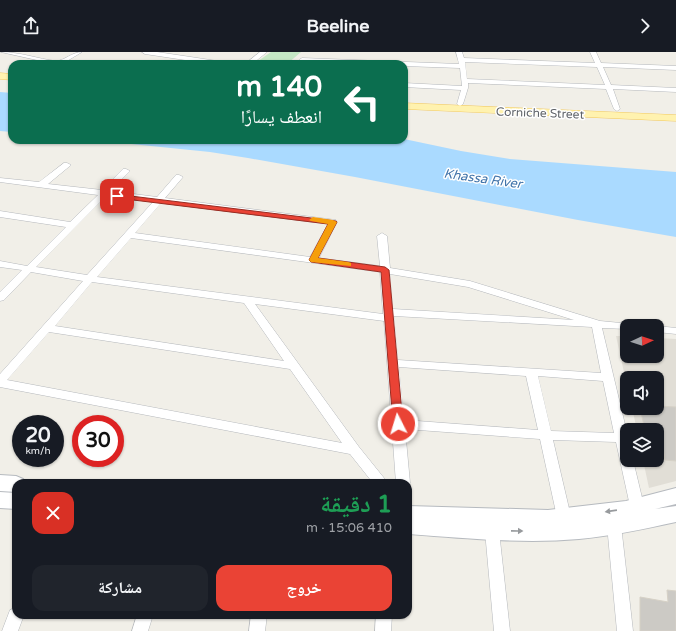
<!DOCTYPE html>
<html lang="ar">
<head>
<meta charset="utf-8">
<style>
  :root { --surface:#171b24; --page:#20242c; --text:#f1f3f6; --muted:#9ea1a6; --accent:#ea4335 }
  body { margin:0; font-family:"Varela Round","Noto Naskh Arabic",sans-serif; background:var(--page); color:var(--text); direction:rtl; height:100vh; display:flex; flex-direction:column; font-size:15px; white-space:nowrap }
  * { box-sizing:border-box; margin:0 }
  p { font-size:13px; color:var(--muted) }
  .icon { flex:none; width:22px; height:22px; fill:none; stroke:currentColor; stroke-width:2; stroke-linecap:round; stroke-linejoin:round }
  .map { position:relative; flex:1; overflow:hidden; direction:ltr }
  .sheet { position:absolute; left:12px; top:427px; width:400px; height:140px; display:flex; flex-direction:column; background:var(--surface); border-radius:12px; box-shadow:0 1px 3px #0004; direction:rtl }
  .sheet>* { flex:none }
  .banner { position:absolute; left:8px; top:8px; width:400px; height:84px; border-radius:12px; box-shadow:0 1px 3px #0004; direction:rtl; background:#0b6e4f; color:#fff; overflow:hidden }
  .needle { width:26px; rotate:87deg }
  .buttons { position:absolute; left:620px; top:267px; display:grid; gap:8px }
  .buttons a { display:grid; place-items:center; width:44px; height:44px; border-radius:8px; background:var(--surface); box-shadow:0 1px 3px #0004; font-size:20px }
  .speed { position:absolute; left:12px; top:363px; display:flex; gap:8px; font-size:20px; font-weight:700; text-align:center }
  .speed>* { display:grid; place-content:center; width:52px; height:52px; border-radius:50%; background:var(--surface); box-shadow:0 1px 3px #0004; line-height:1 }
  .speed small { font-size:10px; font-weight:400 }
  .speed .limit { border:6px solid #d22; background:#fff; color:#111 }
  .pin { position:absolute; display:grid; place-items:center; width:34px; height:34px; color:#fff; margin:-17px; border-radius:8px; box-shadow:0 2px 6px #0006 }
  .me { position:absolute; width:44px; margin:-22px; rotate:355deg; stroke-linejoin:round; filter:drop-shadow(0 0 3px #0008) }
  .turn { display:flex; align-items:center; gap:14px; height:84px; padding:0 20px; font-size:18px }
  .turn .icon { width:52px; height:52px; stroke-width:2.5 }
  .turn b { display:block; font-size:28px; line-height:34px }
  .round { display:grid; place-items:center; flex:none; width:42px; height:42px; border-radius:12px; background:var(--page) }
  .headline { display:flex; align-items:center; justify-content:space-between; height:68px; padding:0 20px }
  h1 { font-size:24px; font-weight:700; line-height:30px; color:#1e9e55 }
  .button { display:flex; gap:8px; margin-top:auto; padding:8px 20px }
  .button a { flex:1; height:46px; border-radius:12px; background:var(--accent); color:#fff; font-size:16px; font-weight:700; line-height:46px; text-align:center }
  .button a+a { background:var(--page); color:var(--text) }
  header { display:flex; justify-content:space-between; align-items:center; height:52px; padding:0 20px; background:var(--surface); font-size:18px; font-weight:700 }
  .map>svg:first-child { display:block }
</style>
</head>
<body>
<header><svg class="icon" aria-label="forward" viewBox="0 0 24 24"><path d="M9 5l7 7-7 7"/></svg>Beeline<svg class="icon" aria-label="share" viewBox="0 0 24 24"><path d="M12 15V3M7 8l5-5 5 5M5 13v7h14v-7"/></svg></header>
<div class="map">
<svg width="676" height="579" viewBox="0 0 676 579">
  <rect width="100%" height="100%" fill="#f1efe8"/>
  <path fill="#e1ded6" d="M 616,284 L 627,284 L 627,304 L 657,304 L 657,286 L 676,287 L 676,429 L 649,436 L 643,408 L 657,408 L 657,378 L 637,378 L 632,356 L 657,356 L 657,326 L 627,326 L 627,334 Z"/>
  <path fill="#c5e8c5" d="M 271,0 L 301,0 L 287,12 L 254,12 Z"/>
  <g fill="#aadaff">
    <path d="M 0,40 L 12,41 L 12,80 L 0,79 Z"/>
    <path d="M 404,87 L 461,99 L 510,107 L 676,120 L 676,185 L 578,168 L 355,125 L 248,106 L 210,100 L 92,88 L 404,88 Z"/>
  </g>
  <g fill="#cccac5" stroke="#d6d1c6">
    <path d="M 657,354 L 676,355 L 676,409 L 665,408 L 661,383 L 657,382 L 657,378 L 645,378 L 640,356 L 657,356 Z"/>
    <path d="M 667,538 L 676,539 L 676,579 L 640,579 L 640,545 L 668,550 Z"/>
  </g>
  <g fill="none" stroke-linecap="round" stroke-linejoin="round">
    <defs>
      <g id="street">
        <path d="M 1,0 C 20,0 38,7 56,9 C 64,9 72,0 82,0 L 62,12 L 55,12 Z"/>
        <path d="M 142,0 L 157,0 L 224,10 L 227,12 L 212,12 L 145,2 Z"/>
        <path d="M 260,0 L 267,0 L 252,12 L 245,12 Z"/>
        <path d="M 456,0 L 462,0 L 464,6 L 595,11 L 590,0 L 596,0 L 601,11 L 676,14 L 676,18 L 603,15 L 611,33 L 676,36 L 676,40 L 613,37 L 620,57 L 617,59 L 614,57 L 606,37 L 468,31 L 468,36 L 463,52 L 460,54 L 457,52 L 461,38 L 404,35 L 404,31 L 462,34 L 460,16 L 404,14 L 404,12 L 302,10 L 299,8 L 302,6 L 459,12 ZM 465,10 L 597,15 L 605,33 L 467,27 Z"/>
        <path d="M 64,111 L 67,111 L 71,113 L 48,132 L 102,138 L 123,117 L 126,117 L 130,119 L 110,139 L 157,145 L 176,123 L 179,123 L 183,125 L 165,146 L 336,168 L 337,170 L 319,206 L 380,214 L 377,184 L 382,181 L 387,184 L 390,216 L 470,229 L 600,269 L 631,272 L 632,274 L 627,274 L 627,277 L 602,276 L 627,381 L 627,408 L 633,408 L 644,454 L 642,458 L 637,460 L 632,458 L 630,454 L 616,390 L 553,388 L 571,465 L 569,469 L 564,471 L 559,469 L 557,465 L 540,387 L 405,377 L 410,431 L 408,434 L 408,431 L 396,431 L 384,269 L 255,252 L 359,395 L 388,431 L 373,431 L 350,402 L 0,335 L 0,322 L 83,229 L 31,220 L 4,248 L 0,249 L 0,240 L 22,218 L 0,215 L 0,209 L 27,214 L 66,175 L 0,165 L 0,159 L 70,170 L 98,143 L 0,130 L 0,126 L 39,130 ZM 106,144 L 153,150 L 87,223 L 36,215 ZM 161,151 L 328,172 L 310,205 L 135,181 ZM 131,186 L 380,220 L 383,262 L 97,225 ZM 390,222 L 468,235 L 574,268 L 393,257 ZM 92,230 L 244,251 L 284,309 L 55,274 ZM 394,264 L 592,275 L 601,321 L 398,308 ZM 49,280 L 290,317 L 342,391 L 7,328 ZM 399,315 L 526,324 L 538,378 L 404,368 ZM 538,324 L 603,329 L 614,381 L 551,379 Z"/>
        <path d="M 655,274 L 657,274 L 676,276 L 676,282 L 657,280 L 657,274 Z"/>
        <path d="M 614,467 L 619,469 L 621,473 L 633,579 L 617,579 L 607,473 L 609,469 Z"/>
        <path d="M 492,473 L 497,475 L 499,479 L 510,579 L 494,579 L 485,479 L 487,475 Z"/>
        <path d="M 16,556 L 16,563 L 24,563 L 18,579 L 2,579 L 10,558 Z"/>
        <path d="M 137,563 L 153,563 L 148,579 L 132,579 Z"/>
        <path d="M 251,563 L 267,563 L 265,579 L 249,579 Z"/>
        <path d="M 376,563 L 392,563 L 391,579 L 375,579 Z"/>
      </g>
      <g id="secondary">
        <path d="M 0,423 L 16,424 L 23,427 L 25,431 L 16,431 L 16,440 L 0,439 Z"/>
        <path d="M 676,436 L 676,452 L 655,457 L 676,454 L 676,470 C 644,477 612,484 579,487 C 522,492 465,486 408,482 L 408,454 L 548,458 L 626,449 Z"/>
        <path d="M 0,440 L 16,441 L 16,457 L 0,456 Z"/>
      </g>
      <g id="primary">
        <path d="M 0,21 L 12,22 L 12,28 L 0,27 Z"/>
        <path d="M 404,51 L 676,63 L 676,69 L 404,57 Z"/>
      </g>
    </defs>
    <use href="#street" stroke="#b5b8bc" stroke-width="1"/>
    <use href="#secondary" stroke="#b6babf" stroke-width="2"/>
    <use href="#primary" stroke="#f2c960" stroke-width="1"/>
    <use href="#street" fill="#fff" fill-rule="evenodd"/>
    <use href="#secondary" fill="#fff" fill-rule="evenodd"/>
    <use href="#primary" fill="#fff2af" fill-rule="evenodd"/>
  </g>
  <defs><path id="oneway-solid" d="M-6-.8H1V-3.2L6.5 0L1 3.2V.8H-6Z"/></defs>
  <g fill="#979a9d">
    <use href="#oneway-solid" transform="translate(611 459) rotate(172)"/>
    <use href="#oneway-solid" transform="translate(517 479) rotate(1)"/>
  </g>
  <path fill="#ea4335" stroke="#982c22" d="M 114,142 L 336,169 L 337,170 L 318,206 L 385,215 L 389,218 L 403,372 L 402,375 L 394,375 L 393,372 L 381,220 L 311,210 L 309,208 L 328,172 L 117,146 L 113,144 Z"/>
  <path fill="#f59e0b" d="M 313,165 L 333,168 L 337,170 L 318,206 L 348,210 L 351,211 L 351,214 L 311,210 L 309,208 L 328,172 L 311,169 L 309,168 Z"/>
  <g text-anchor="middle" stroke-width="3" stroke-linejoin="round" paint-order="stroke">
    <g font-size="12" fill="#5f6368" stroke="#fff">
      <text transform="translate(540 61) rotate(2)" y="4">Corniche Street</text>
    </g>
    <g font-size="13" font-style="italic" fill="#4174aa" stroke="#fff">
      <text transform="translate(483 126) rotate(8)" y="5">Khassa River</text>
    </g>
  </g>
</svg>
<div class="buttons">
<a><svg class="needle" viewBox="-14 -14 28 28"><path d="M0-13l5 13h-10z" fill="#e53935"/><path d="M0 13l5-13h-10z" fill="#9ea1a6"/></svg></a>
<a><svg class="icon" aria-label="sound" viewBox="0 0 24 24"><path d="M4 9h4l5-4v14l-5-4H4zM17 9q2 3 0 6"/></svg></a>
<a><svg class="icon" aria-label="layers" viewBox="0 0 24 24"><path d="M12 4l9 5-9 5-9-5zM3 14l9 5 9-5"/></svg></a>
</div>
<div class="speed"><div>20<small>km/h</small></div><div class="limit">30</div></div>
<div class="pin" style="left:117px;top:144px;background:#d93025"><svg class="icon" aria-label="arrive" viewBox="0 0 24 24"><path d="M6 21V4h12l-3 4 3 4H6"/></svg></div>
<svg class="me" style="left:398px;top:372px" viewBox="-20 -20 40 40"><circle r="17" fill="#ea4335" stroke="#fff" stroke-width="3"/><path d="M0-11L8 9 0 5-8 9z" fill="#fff"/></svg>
<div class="banner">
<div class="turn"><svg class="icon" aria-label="left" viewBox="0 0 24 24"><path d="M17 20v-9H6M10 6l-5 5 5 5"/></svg><div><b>140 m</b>انعطف يسارًا</div></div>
</div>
<section class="sheet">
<div class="headline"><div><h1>1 دقيقة</h1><p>410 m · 15:06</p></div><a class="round" style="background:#d93025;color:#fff"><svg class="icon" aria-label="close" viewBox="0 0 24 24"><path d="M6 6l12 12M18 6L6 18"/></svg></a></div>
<div class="button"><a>خروج</a><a>مشاركة</a></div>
</section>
</div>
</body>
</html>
